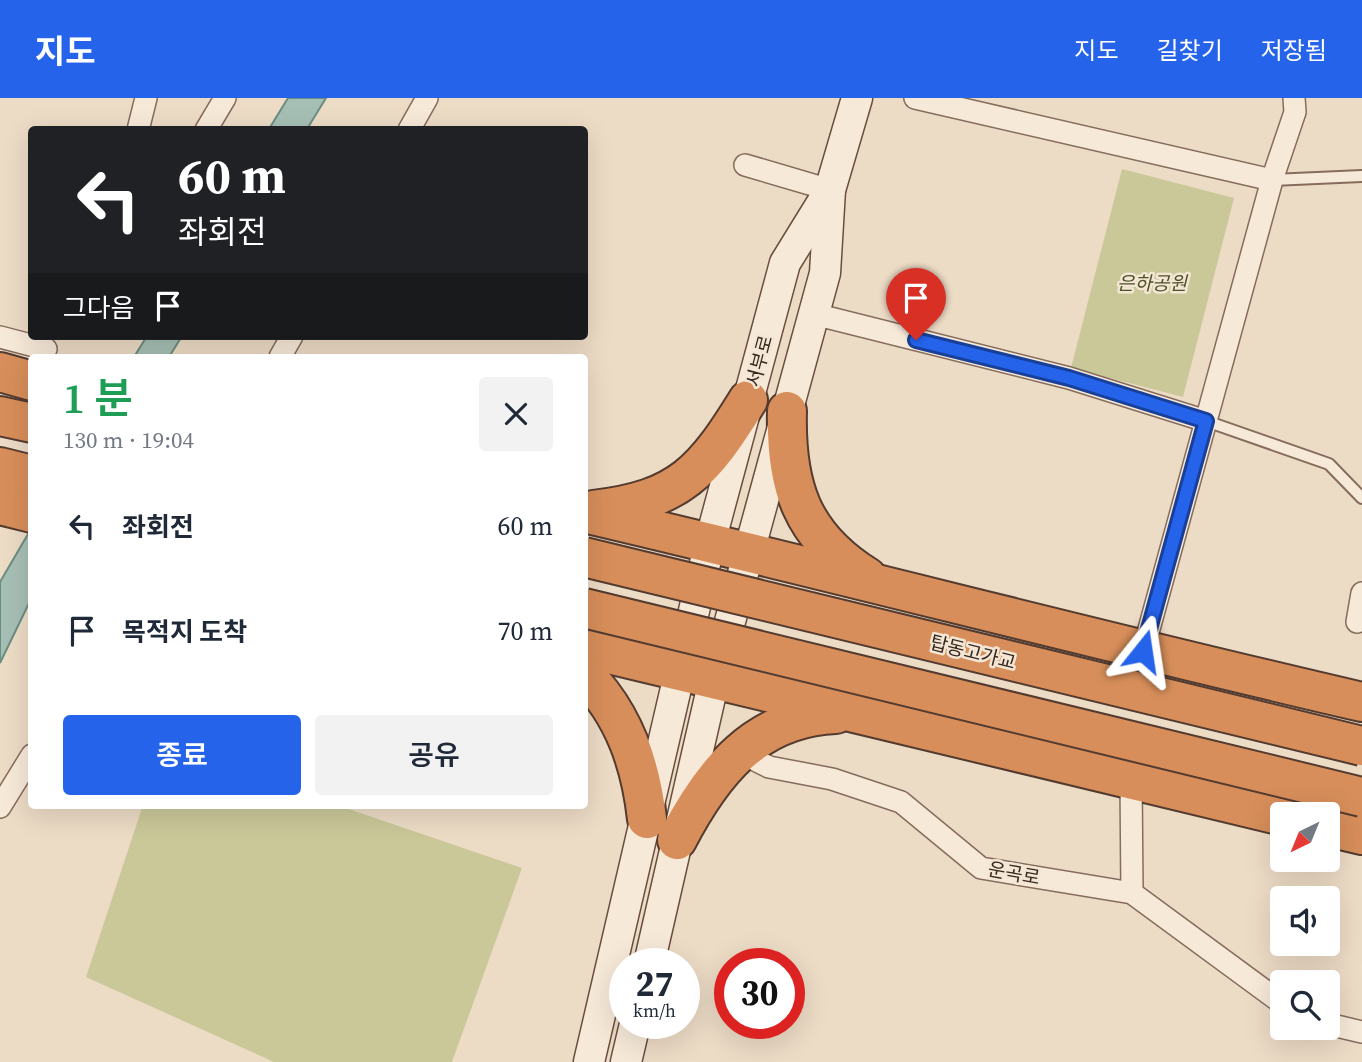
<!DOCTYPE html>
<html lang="ko">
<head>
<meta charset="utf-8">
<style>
  :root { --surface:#fff; --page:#f2f2f3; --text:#1f2937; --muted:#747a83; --accent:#2563eb }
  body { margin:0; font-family:"Source Serif 4","Noto Sans KR",serif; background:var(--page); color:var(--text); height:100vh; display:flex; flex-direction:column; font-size:26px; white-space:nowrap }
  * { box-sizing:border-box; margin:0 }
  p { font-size:23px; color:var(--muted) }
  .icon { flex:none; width:38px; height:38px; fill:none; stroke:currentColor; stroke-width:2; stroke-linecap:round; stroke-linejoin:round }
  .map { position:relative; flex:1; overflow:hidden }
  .drawer { position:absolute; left:28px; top:256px; width:560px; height:455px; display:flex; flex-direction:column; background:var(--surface); border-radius:7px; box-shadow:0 7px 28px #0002 }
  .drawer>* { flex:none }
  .hud { position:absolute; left:28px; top:28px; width:560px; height:214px; border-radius:7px; box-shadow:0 7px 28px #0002; background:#202124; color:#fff; overflow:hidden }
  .needle { width:46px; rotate:223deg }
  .tools { position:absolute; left:1270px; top:704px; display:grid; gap:14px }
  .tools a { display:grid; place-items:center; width:70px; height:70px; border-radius:7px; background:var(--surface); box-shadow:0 7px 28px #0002; font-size:35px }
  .speed { position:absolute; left:609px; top:850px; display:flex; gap:14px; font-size:35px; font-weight:700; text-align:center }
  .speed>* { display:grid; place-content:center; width:91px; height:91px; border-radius:50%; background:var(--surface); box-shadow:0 7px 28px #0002; line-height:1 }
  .speed small { font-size:18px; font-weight:400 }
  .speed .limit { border:10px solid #d22; background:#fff; color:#111 }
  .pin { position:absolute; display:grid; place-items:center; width:60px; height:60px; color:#fff; margin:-72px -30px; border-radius:50% 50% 50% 0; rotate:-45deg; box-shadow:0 0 7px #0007 }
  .pin .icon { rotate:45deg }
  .me { position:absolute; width:77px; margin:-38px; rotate:15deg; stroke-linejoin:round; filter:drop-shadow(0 0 5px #0008) }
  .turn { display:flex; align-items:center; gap:24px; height:147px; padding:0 35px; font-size:32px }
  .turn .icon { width:91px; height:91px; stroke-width:2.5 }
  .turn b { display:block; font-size:49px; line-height:60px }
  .then { display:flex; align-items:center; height:66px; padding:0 35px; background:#0003; gap:14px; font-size:26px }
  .round { display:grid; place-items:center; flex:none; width:74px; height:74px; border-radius:7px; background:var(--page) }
  .headline { display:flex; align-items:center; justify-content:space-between; height:119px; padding:0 35px }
  h1 { font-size:42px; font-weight:600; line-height:52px; color:#1e9e55 }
  .cta { display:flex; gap:14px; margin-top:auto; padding:14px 35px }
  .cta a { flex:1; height:80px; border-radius:7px; background:var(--accent); color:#fff; font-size:28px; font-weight:600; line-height:80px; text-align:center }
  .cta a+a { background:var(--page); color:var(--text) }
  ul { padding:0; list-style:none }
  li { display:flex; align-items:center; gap:21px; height:105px; padding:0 35px }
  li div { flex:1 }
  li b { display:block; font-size:26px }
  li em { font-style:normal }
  header { display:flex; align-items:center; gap:42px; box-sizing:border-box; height:98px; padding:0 35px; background:var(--accent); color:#fff }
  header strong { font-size:33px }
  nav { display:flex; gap:38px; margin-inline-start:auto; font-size:24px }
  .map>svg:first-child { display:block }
</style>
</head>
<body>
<header>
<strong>지도</strong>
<nav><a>지도</a><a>길찾기</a><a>저장됨</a></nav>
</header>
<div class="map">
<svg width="1362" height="964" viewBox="0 0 1362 964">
  <rect width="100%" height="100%" fill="#ecdbc5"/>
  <g fill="#cac899">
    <path d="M 1122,71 L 1234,100 L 1183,299 L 1071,270 Z"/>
    <path d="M 143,707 L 337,707 L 522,770 L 452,964 L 274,964 L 86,879 Z"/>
  </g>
  <g fill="#a6bfb4" stroke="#6d8d81" stroke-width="2">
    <path d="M 288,0 L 326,0 L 307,31 L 269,31 Z"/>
    <path d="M 147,238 L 182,238 L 169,259 L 134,259 Z"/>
    <path d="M 31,431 L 31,501 L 0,565 L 0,484 Z"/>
  </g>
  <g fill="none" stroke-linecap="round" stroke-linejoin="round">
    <defs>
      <g id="lane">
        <path d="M 1272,82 L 1362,78"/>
        <path d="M 1206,323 L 1329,366 L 1362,400"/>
      </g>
      <g id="street">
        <path d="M 915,0 L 1272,82"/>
        <path d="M 138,32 L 146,0"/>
        <path d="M 206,32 L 225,0"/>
        <path d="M 409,32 L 427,0"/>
        <path d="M 745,67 L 830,92"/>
        <path d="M 814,216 L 1069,280 L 1206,323"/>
        <path d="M 0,239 L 46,251"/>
        <path d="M 280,259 L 292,238"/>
        <path d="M 1357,524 L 1362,495"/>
        <path d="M 1143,553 L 1272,82 L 1295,14 L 1294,0"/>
        <path d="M 742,651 L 757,663 L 769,669 L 832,681 L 901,704 L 981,770 L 1132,795 L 1283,906"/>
        <path d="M 1131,682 L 1132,795"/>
        <path d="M 0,709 L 32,657"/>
        <path d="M 1328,926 L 1362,934"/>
      </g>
      <g id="secondary">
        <path d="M 649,866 L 714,582 L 825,175 L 830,92 L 857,0"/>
        <path d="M 589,964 L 710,444 L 785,165 L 830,92"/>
        <path d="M 626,964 L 635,926"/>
      </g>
      <g id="highway">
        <path d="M 0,274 L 32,283"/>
        <path d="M 787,313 C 785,387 801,438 867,479"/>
        <path d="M 0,318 L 32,325"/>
        <path d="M 0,369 L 32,377"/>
        <path d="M 0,407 L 32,415"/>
        <path d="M 593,412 C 681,402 704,373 748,302"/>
        <path d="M 584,415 C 844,476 1102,544 1362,604"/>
        <path d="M 584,550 L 1283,718"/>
        <path d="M 584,576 C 624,616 641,666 647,721"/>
        <path d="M 1328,729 L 1362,737"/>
        <path d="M 677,742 C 712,675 755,619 836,616"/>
      </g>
    </defs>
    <use href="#lane" stroke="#866c5c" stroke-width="14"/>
    <use href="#street" stroke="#866c5c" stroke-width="24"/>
    <use href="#secondary" stroke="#684e3f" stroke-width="33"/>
    <use href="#highway" stroke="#543b30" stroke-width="42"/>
    <use href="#lane" stroke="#f7e9d8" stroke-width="10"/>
    <use href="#street" stroke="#f7e9d8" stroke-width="21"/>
    <use href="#secondary" stroke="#f7e9d8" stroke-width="30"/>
    <use href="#highway" stroke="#d78e5a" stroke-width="38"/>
    <defs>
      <g id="highway-bridge">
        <path d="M 584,459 L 1362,648"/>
        <path d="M 584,510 L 1362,699"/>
      </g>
    </defs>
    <use href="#highway-bridge" stroke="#543b30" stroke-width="42" stroke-linecap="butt"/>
    <use href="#highway-bridge" stroke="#d78e5a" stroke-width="38"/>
  </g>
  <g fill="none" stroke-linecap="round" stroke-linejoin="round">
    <defs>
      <path id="route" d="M 916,242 L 1069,280 L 1206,323 L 1143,553"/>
    </defs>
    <use href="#route" stroke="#184099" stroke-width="18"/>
    <use href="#route" stroke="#2563eb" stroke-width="12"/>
  </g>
  <g text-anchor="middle" stroke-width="5" stroke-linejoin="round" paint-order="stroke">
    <g font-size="19" font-style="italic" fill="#4d5227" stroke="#f4e6d4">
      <text x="1152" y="192">은하공원</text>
    </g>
    <g font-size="19" fill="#37271f" stroke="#f4e6d4">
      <text transform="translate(759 263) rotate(-75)" y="7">서부로</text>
      <text transform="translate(973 554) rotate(14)" y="7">탑동고가교</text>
      <text transform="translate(1014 775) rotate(10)" y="7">운곡로</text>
    </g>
  </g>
</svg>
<div class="tools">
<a><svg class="needle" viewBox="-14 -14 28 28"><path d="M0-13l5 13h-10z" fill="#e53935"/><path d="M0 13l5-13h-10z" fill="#747a83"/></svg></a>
<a><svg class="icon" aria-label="sound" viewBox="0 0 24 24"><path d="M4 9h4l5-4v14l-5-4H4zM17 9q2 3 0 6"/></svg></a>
<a><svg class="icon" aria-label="search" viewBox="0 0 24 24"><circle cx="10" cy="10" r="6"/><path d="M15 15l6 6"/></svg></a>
</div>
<div class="speed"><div>27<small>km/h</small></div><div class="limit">30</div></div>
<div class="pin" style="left:916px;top:242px;background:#d93025"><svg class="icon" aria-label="arrive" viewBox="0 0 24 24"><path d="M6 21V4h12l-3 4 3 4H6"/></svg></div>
<svg class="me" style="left:1143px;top:553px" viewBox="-20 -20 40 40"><path d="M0-17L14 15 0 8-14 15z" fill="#2563eb" stroke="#fff" stroke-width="4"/></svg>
<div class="hud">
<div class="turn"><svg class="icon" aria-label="left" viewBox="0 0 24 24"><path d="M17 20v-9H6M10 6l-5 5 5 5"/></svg><div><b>60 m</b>좌회전</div></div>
<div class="then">그다음<svg class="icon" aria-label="arrive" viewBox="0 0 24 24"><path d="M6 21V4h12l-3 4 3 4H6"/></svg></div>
</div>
<section class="drawer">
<div class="headline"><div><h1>1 분</h1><p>130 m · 19:04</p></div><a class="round"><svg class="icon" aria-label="close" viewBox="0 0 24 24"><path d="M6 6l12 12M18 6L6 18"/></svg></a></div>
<ul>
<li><svg class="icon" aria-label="left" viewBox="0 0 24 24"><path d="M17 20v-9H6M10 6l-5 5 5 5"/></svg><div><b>좌회전</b></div><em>60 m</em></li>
<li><svg class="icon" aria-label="arrive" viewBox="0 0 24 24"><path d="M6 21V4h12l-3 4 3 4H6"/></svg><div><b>목적지 도착</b></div><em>70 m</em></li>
</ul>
<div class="cta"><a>종료</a><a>공유</a></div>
</section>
</div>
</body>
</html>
